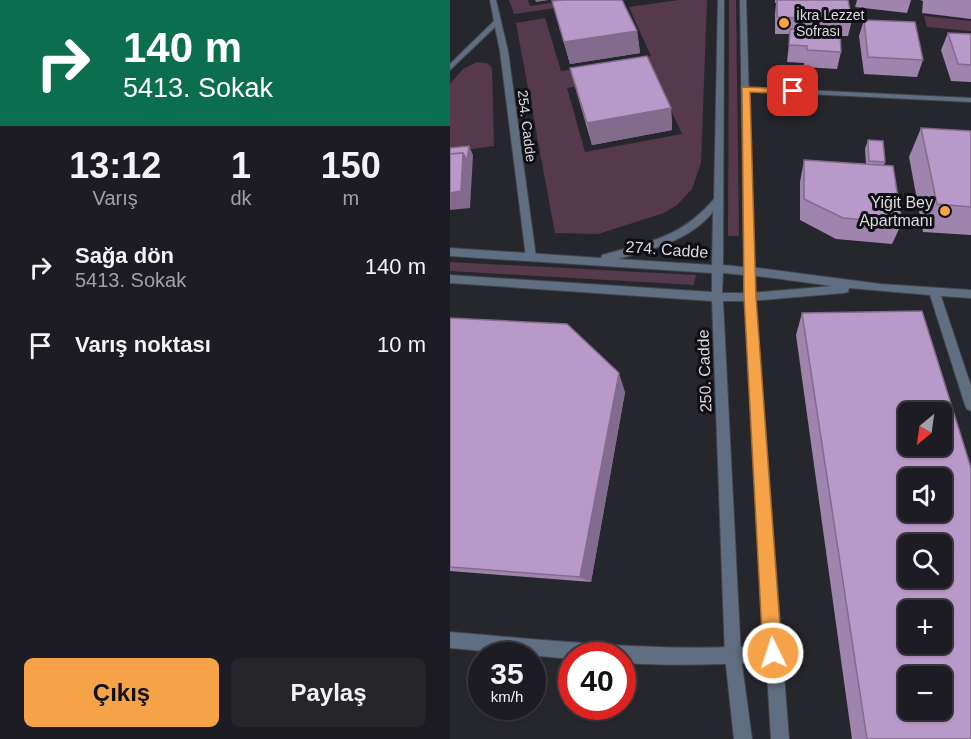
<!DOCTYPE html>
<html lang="tr">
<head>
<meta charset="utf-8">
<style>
  :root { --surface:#1c1c22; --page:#25252a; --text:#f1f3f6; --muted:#a0a1a5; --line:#3a3a40; --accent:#f6a248 }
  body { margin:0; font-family:Arial,sans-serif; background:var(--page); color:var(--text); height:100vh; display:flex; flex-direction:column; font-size:22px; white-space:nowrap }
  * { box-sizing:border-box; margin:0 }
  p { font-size:20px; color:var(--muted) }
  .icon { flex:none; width:33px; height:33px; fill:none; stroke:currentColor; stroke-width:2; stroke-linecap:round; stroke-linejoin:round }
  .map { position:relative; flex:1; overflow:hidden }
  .details { display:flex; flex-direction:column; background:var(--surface); width:450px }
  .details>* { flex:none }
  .guide { background:#0b6e4f; color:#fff; overflow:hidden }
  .needle { width:39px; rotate:209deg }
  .buttons { position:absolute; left:448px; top:402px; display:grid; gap:12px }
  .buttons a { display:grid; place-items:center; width:54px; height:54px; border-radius:9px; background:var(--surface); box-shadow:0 2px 4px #0004,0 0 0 2px var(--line); font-size:30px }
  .speed { position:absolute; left:18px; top:642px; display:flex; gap:12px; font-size:30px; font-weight:700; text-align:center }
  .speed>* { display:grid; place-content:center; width:78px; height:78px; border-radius:50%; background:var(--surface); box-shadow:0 2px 4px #0004,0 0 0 2px var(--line); line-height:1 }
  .speed small { font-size:15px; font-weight:400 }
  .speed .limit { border:9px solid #d22; background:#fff; color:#111 }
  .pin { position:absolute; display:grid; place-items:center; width:51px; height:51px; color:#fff; margin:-26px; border-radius:12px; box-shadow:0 3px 9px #0006 }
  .me { position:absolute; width:66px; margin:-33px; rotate:356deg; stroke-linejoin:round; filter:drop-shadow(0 0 4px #0008) }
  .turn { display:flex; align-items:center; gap:21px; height:126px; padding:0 24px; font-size:27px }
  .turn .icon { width:78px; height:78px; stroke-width:2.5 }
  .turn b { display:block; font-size:42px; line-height:51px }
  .eta { display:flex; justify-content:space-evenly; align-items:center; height:102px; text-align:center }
  .eta b { font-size:36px; font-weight:600; line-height:42px }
  .action { display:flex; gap:12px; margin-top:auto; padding:12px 24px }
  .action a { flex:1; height:69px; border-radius:9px; background:var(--accent); color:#111; font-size:24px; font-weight:600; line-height:69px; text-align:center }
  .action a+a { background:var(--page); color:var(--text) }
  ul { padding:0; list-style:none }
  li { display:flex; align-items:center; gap:18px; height:78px; padding:0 24px }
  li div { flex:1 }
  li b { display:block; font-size:22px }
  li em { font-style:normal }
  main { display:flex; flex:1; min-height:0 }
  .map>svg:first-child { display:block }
</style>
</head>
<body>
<main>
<section class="details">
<div class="guide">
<div class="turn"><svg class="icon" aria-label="right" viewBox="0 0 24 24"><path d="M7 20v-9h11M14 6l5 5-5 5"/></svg><div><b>140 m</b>5413. Sokak</div></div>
</div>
<div class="eta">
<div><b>13:12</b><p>Varış</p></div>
<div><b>1</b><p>dk</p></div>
<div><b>150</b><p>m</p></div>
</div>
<ul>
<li><svg class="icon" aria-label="right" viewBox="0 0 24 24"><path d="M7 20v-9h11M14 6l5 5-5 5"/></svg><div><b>Sağa dön</b><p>5413. Sokak</p></div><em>140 m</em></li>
<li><svg class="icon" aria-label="arrive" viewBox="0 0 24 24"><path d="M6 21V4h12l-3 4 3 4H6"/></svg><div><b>Varış noktası</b></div><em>10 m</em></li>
</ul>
<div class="action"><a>Çıkış</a><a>Paylaş</a></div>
</section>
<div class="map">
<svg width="521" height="739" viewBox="0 0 521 739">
  <rect width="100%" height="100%" fill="#26262d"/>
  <g fill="#563a4c" fill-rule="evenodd">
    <path d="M 59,0 L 78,0 L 80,6 L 122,0 L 161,0 L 64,14 Z"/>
    <path d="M 229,0 L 257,0 L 251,163 L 242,189 L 227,205 L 214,213 L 148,234 L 105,233 L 66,23 L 95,18 L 111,71 L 201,56 L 179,7 ZM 204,73 L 232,134 L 135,152 L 117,88 Z"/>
    <path d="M 279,0 L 286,0 L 289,236 L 278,236 Z"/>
    <path d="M 474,16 L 521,21 L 521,31 L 477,27 Z"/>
    <path d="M 27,62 L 37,63 L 42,68 L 44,146 L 0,152 L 0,84 L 13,69 Z"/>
    <path d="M 0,262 L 246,275 L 244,285 L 0,271 Z"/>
  </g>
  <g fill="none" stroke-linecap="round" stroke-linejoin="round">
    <defs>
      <path id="service" d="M 0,632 C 108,641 215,653 323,645 L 329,647 L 331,653 L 329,659 L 323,661 C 273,665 223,666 172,663 L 172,656 L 122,656 L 122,659 L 0,648 Z"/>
      <g id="minor">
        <path d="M 40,0 L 46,0 L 58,51 L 86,257 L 81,261 L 76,257 L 50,51 L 45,27 L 0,70 L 0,64 L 44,21 Z"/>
        <path d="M 292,87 L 521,98 L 521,102 L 295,91 L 291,89 Z"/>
        <path d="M 300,267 L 431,284 L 521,290 L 521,298 L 491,296 L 521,386 L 521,411 L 517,409 L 515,405 L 480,295 L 399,288 L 398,292 L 394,293 L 300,301 L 295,297 L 300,293 L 382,286 L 300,275 L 295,271 Z"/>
      </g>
      <path id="tertiary" d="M 268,0 L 274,0 L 273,265 L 294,267 L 290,0 L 296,0 L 305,297 L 339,739 L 321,739 L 295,301 L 273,301 L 291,657 L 302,739 L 284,739 L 275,657 L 262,301 L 0,283 L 0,275 L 262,292 L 262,273 L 0,256 L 0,248 L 151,258 L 152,255 C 198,242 231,238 264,199 ZM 263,212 L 262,265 L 168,259 C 202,250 240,240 263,212 ZM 273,273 L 294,275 L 294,293 L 272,293 Z"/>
    </defs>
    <use href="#service" stroke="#43434a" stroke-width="2"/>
    <use href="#minor" stroke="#43434a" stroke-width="2"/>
    <use href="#tertiary" stroke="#43434a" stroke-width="2"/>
    <use href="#service" fill="#606e81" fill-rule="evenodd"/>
    <use href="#minor" fill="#606e81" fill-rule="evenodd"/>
    <use href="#tertiary" fill="#606e81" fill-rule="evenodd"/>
  </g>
  <g fill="#9f84ae">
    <path d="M 325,0 L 398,0 L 402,20 L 398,36 L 390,36 L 391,52 L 387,69 L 354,67 L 354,63 L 337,62 L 340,34 L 325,34 L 325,14 L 326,3 L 325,3 Z"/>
    <path d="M 407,0 L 461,0 L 457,13 L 405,7 Z"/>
    <path d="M 470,0 L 521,0 L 521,19 L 472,13 L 473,1 Z"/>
    <path d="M 102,1 L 187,31 L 190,53 L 120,64 Z"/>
    <path d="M 414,20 L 473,60 L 467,77 L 414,74 L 409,36 Z"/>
    <path d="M 498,33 L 521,34 L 521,82 L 501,81 L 491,50 Z"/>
    <path d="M 120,68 L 221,108 L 222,130 L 142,145 L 126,90 Z"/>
    <path d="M 471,128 L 521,131 L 521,235 L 473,232 L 459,157 Z"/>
    <path d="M 418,140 L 435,162 L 434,165 L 452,223 L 442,244 L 386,239 L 350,220 L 350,182 L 354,160 L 416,164 L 415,149 Z"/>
    <path d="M 352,313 L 521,739 L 402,739 L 346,335 Z"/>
    <path d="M 0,318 L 175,392 L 141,582 L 0,571 Z"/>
  </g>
  <g fill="#826b8d">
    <path d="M 85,0 L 99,0 L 86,2 Z"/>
    <path d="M 187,31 L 190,53 L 120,64 L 114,42 Z"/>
    <path d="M 221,108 L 222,130 L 142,145 L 137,123 Z"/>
    <path d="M 19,146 L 23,155 L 20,208 L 0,210 L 0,193 L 13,153 Z"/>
    <path d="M 169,373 L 175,392 L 141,582 L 130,577 Z"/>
  </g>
  <g fill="#b999ca" stroke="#826b8d" stroke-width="1.5" fill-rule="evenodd">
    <path d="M 113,0 L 172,0 L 187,31 L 114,42 L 102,1 Z"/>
    <path d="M 327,0 L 398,0 L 402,20 L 327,17 Z"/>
    <path d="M 414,20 L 465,22 L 473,60 L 418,57 Z"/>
    <path d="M 340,29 L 390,32 L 391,52 L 357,50 L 357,46 L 339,45 Z"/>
    <path d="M 498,33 L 521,34 L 521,65 L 508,64 Z"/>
    <path d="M 197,56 L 221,108 L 137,123 L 120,68 Z"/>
    <path d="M 471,128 L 521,131 L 521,207 L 487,204 Z"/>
    <path d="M 418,140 L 433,141 L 435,162 L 419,161 Z"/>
    <path d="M 19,146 L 17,160 L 13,153 L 0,154 L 0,148 Z"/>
    <path d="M 13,153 L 11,191 L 0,193 L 0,154 Z"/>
    <path d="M 354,160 L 443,166 L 452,223 L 393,218 L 354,199 Z"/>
    <path d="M 472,311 L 521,468 L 521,739 L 417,739 L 352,313 ZM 459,412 L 492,412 L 492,446 L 459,446 ZM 459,478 L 492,478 L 492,512 L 459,512 ZM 459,544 L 492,544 L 492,578 L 459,578 ZM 459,610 L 492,610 L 492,644 L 459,644 ZM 459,676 L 492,676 L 492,710 L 459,710 Z"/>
    <path d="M 0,318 L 117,324 L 169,373 L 130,577 L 0,567 Z"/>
  </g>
  <path fill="#f6a248" stroke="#a0692f" stroke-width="1.5" d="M 292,87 L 343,89 L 347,91 L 343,94 L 300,92 L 306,297 L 332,653 L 329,659 L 323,662 L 316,659 L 313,653 L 294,297 Z"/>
  <g fill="#f6a248" stroke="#0f0f13" stroke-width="2">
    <circle cx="334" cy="23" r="6"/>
    <circle cx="495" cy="211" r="6"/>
  </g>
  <g text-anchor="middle" stroke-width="6" stroke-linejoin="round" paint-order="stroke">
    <g font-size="14" fill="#dbdbe0" stroke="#0f0f13" text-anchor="start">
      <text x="346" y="20">İkra Lezzet<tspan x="346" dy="16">Sofrası</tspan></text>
    </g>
    <g font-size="14" fill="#dbdbe0" stroke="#0f0f13">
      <text transform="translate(77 126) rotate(83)" y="5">254. Cadde</text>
    </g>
    <g font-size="16" fill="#dbdbe0" stroke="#0f0f13" text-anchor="end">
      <text x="483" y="208">Yiğit Bey<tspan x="483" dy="18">Apartmanı</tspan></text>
    </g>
    <g font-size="16" fill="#dbdbe0" stroke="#0f0f13">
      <text transform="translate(217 249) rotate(4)" y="6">274. Cadde</text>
      <text transform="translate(254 371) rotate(-92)" y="6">250. Cadde</text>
    </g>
  </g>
</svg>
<div class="buttons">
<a><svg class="needle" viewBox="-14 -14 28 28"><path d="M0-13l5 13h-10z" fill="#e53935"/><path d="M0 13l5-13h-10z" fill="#a0a1a5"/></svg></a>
<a><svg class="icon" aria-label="sound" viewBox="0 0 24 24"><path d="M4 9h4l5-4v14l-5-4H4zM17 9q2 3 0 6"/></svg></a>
<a><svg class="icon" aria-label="search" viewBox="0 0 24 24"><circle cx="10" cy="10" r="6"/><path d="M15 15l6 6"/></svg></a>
<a>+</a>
<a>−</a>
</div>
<div class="speed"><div>35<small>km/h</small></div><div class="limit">40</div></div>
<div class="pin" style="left:343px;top:91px;background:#d93025"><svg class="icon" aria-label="arrive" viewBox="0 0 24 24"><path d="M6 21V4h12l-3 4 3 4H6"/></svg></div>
<svg class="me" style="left:323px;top:653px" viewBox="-20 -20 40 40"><circle r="17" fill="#f6a248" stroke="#fff" stroke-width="3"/><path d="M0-11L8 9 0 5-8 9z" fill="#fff"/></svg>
</div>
</main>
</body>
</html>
